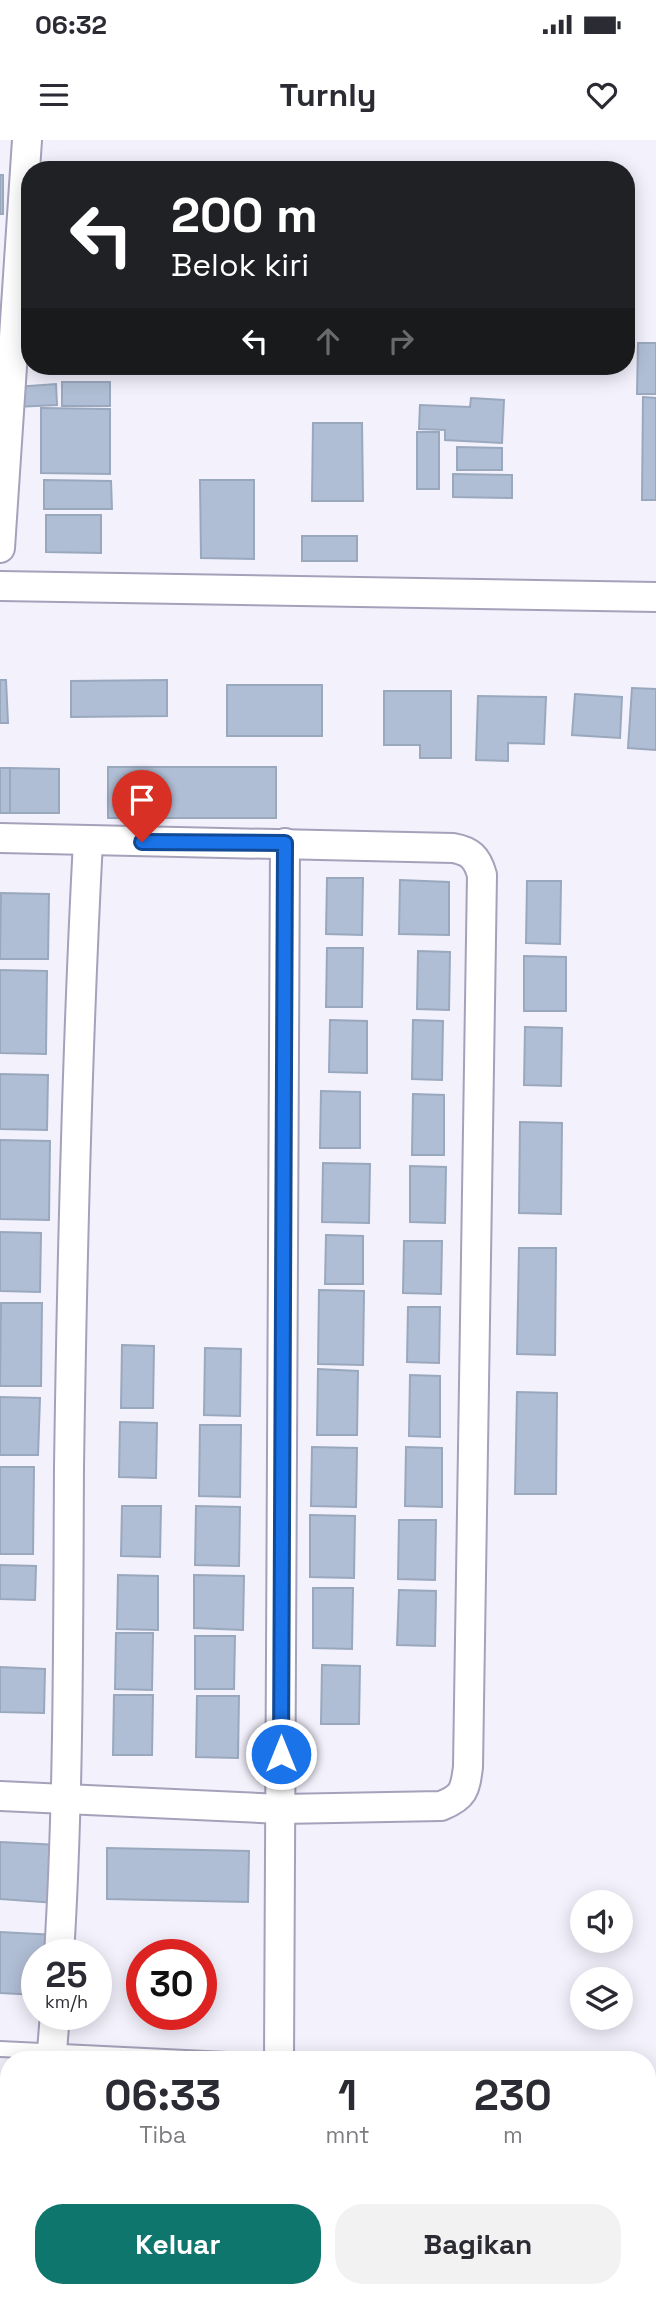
<!DOCTYPE html>
<html lang="id">
<head>
<meta charset="utf-8">
<style>
  :root { --surface:#fff; --page:#f2f2f3; --text:#2b2b33; --muted:#7c7c81; --accent:#0f766e }
  body { margin:0; font-family:"Space Grotesk",sans-serif; background:var(--page); color:var(--text); height:100vh; display:flex; flex-direction:column; font-size:26px; white-space:nowrap }
  * { box-sizing:border-box; margin:0 }
  p { font-size:23px; color:var(--muted) }
  .icon { flex:none; width:38px; height:38px; fill:none; stroke:currentColor; stroke-width:2; stroke-linecap:round; stroke-linejoin:round }
  .map { position:relative; flex:1; overflow:hidden }
  .details { position:absolute; left:0px; top:1911px; width:656px; height:247px; display:flex; flex-direction:column; background:var(--surface); border-radius:28px 28px 0 0; box-shadow:0 4px 18px #0003 }
  .details>* { flex:none }
  .banner { position:absolute; left:21px; top:21px; width:614px; height:214px; border-radius:28px; box-shadow:0 4px 18px #0003; background:#202124; color:#fff; overflow:hidden }
  .buttons { position:absolute; left:570px; top:1750px; display:grid; gap:14px }
  .buttons a { display:grid; place-items:center; width:63px; height:63px; border-radius:50%; background:var(--surface); box-shadow:0 4px 18px #0003; font-size:35px }
  .speed { position:absolute; left:21px; top:1799px; display:flex; gap:14px; font-size:35px; font-weight:700; text-align:center }
  .speed>* { display:grid; place-content:center; width:91px; height:91px; border-radius:50%; background:var(--surface); box-shadow:0 4px 18px #0003; line-height:1 }
  .speed small { font-size:18px; font-weight:400 }
  .speed .limit { border:10px solid #d22; background:#fff; color:#111 }
  .pin { position:absolute; display:grid; place-items:center; width:60px; height:60px; color:#fff; margin:-72px -30px; border-radius:50% 50% 50% 0; rotate:-45deg; box-shadow:0 0 7px #0007 }
  .pin .icon { rotate:45deg }
  .me { position:absolute; width:77px; margin:-38px; rotate:0deg; stroke-linejoin:round; filter:drop-shadow(0 0 5px #0008) }
  .turn { display:flex; align-items:center; gap:24px; height:147px; padding:0 35px; font-size:32px }
  .turn .icon { width:91px; height:91px; stroke-width:2.5 }
  .turn b { display:block; font-size:49px; line-height:60px }
  .lanes { display:flex; align-items:center; height:66px; padding:0 35px; background:#0003; justify-content:center; gap:35px; direction:ltr }
  .lanes .off { opacity:.35 }
  .eta { display:flex; justify-content:space-evenly; align-items:center; height:119px; text-align:center }
  .eta b { font-size:42px; font-weight:800; line-height:49px }
  .primary-button { display:flex; gap:14px; margin-top:auto; padding:14px 35px }
  .primary-button a { flex:1; height:80px; border-radius:28px; background:var(--accent); color:#fff; font-size:28px; font-weight:800; line-height:80px; text-align:center }
  .primary-button a+a { background:var(--page); color:var(--text) }
  .status { display:flex; justify-content:space-between; align-items:center; height:49px; padding:0 35px; background:var(--surface); direction:ltr }
  .status svg { height:19px; fill:currentColor }
  header { display:flex; justify-content:space-between; align-items:center; height:91px; padding:0 35px; background:var(--surface); font-size:32px; font-weight:800 }
  .map>svg:first-child { display:block }
</style>
</head>
<body>
<div class="status"><b>06:32</b><svg viewBox="0 0 49 12"><path d="M0 12V9h3v3zM5 12V6h3v6zM10 12V3h3v9zM15 12V0h3v12zM26 1h20v11H26zM47 4h2v5h-2z"/></svg></div>
<header><svg class="icon" aria-label="menu" viewBox="0 0 24 24"><path d="M4 6h16M4 12h16M4 18h16"/></svg>Turnly<svg class="icon" aria-label="heart" viewBox="0 0 24 24"><path d="M12 20l-8-8c-3-5 5-10 8-4 3-6 11-1 8 4z"/></svg></header>
<div class="map">
<svg width="656" height="2157" viewBox="0 0 656 2157">
  <rect width="100%" height="100%" fill="#f2f1fc"/>
  <g fill="#b0bed5" stroke="#9aa8be" stroke-width="2">
    <rect x="0" y="35" width="3" height="39"/>
    <path d="M 638,203 L 656,203 L 656,254 L 637,254 Z"/>
    <rect x="62" y="242" width="48" height="24"/>
    <path d="M 56,244 L 57,265 L 15,267 L 15,247 Z"/>
    <path d="M 643,257 L 656,258 L 656,360 L 642,360 Z"/>
    <path d="M 471,258 L 504,260 L 502,303 L 445,300 L 445,290 L 419,289 L 420,265 L 470,267 Z"/>
    <path d="M 41,268 L 110,269 L 110,334 L 41,333 Z"/>
    <path d="M 313,283 L 362,283 L 363,361 L 312,361 Z"/>
    <rect x="417" y="292" width="22" height="57"/>
    <path d="M 457,307 L 502,308 L 502,330 L 457,330 Z"/>
    <path d="M 453,334 L 512,335 L 512,358 L 453,357 Z"/>
    <path d="M 44,340 L 111,341 L 112,369 L 44,369 Z"/>
    <path d="M 200,340 L 254,340 L 254,419 L 201,418 Z"/>
    <path d="M 46,375 L 101,375 L 101,413 L 46,412 Z"/>
    <rect x="302" y="396" width="55" height="25"/>
    <path d="M 0,540 L 6,540 L 8,583 L 0,583 Z"/>
    <path d="M 167,540 L 167,576 L 71,577 L 71,541 Z"/>
    <rect x="227" y="545" width="95" height="51"/>
    <path d="M 632,548 L 656,549 L 656,610 L 628,608 Z"/>
    <path d="M 384,551 L 451,551 L 451,618 L 420,618 L 420,605 L 384,605 Z"/>
    <path d="M 575,554 L 622,557 L 620,598 L 572,595 Z"/>
    <path d="M 478,556 L 546,557 L 544,604 L 508,603 L 508,621 L 476,620 Z"/>
    <rect x="108" y="627" width="168" height="51"/>
    <rect x="0" y="628" width="10" height="45"/>
    <path d="M 10,628 L 59,629 L 59,673 L 10,673 Z"/>
    <path d="M 327,738 L 363,738 L 362,795 L 326,794 Z"/>
    <path d="M 400,740 L 449,742 L 449,795 L 399,794 Z"/>
    <path d="M 527,741 L 561,741 L 560,804 L 526,803 Z"/>
    <path d="M 1,753 L 49,754 L 48,819 L 0,819 Z"/>
    <path d="M 327,808 L 363,808 L 362,867 L 326,867 Z"/>
    <path d="M 418,811 L 450,812 L 449,870 L 417,869 Z"/>
    <path d="M 524,816 L 566,817 L 566,871 L 524,871 Z"/>
    <path d="M 0,830 L 47,831 L 46,914 L 0,913 Z"/>
    <path d="M 330,880 L 367,881 L 367,933 L 329,932 Z"/>
    <path d="M 413,880 L 443,881 L 442,940 L 412,939 Z"/>
    <path d="M 525,887 L 562,888 L 561,946 L 524,945 Z"/>
    <path d="M 0,934 L 48,935 L 47,990 L 0,989 Z"/>
    <path d="M 321,951 L 360,952 L 360,1008 L 320,1008 Z"/>
    <path d="M 413,954 L 444,955 L 444,1015 L 412,1015 Z"/>
    <path d="M 520,982 L 562,983 L 561,1074 L 519,1073 Z"/>
    <path d="M 0,1000 L 50,1001 L 49,1080 L 0,1079 Z"/>
    <path d="M 323,1023 L 370,1024 L 369,1083 L 322,1082 Z"/>
    <path d="M 410,1026 L 446,1027 L 445,1083 L 410,1082 Z"/>
    <path d="M 0,1092 L 41,1093 L 40,1152 L 0,1151 Z"/>
    <path d="M 326,1095 L 363,1096 L 363,1144 L 325,1144 Z"/>
    <path d="M 404,1101 L 442,1101 L 441,1154 L 403,1153 Z"/>
    <path d="M 519,1108 L 556,1108 L 555,1215 L 517,1214 Z"/>
    <path d="M 319,1150 L 364,1151 L 363,1225 L 318,1224 Z"/>
    <path d="M 1,1163 L 42,1163 L 41,1246 L 0,1246 Z"/>
    <path d="M 408,1167 L 440,1167 L 439,1223 L 407,1222 Z"/>
    <path d="M 122,1205 L 154,1206 L 153,1268 L 121,1268 Z"/>
    <path d="M 205,1208 L 241,1209 L 240,1276 L 204,1275 Z"/>
    <path d="M 318,1229 L 358,1231 L 357,1295 L 317,1295 Z"/>
    <path d="M 410,1235 L 440,1236 L 440,1297 L 409,1296 Z"/>
    <path d="M 517,1252 L 557,1253 L 556,1354 L 515,1354 Z"/>
    <path d="M 0,1257 L 40,1258 L 38,1315 L 0,1315 Z"/>
    <path d="M 120,1282 L 157,1283 L 156,1338 L 119,1337 Z"/>
    <path d="M 200,1285 L 241,1285 L 240,1357 L 199,1356 Z"/>
    <path d="M 312,1307 L 357,1308 L 356,1367 L 311,1366 Z"/>
    <path d="M 406,1307 L 442,1308 L 442,1367 L 405,1366 Z"/>
    <path d="M 0,1327 L 34,1327 L 33,1414 L 0,1414 Z"/>
    <path d="M 122,1366 L 161,1366 L 160,1417 L 121,1416 Z"/>
    <path d="M 196,1366 L 240,1367 L 239,1426 L 195,1425 Z"/>
    <path d="M 310,1375 L 355,1376 L 354,1438 L 310,1437 Z"/>
    <path d="M 399,1380 L 436,1380 L 435,1440 L 398,1439 Z"/>
    <path d="M 0,1425 L 36,1426 L 35,1460 L 0,1459 Z"/>
    <path d="M 118,1435 L 158,1436 L 158,1490 L 117,1489 Z"/>
    <path d="M 194,1435 L 244,1436 L 243,1490 L 194,1488 Z"/>
    <path d="M 313,1448 L 353,1448 L 352,1509 L 313,1508 Z"/>
    <path d="M 399,1450 L 436,1451 L 435,1506 L 397,1505 Z"/>
    <path d="M 116,1493 L 153,1493 L 152,1550 L 115,1549 Z"/>
    <path d="M 195,1496 L 235,1496 L 234,1549 L 195,1549 Z"/>
    <path d="M 322,1525 L 360,1526 L 359,1584 L 321,1584 Z"/>
    <path d="M 0,1527 L 45,1529 L 44,1573 L 0,1572 Z"/>
    <path d="M 114,1555 L 153,1555 L 152,1615 L 113,1615 Z"/>
    <path d="M 197,1556 L 239,1556 L 238,1618 L 196,1617 Z"/>
    <path d="M 0,1702 L 59,1705 L 56,1763 L 0,1759 Z"/>
    <path d="M 107,1708 L 249,1711 L 248,1762 L 107,1759 Z"/>
    <path d="M 0,1792 L 56,1795 L 55,1815 L 37,1815 L 37,1855 L 0,1853 Z"/>
  </g>
  <g fill="none" stroke-linecap="round" stroke-linejoin="round">
    <defs>
      <g id="lane">
        <path d="M 0,1909 L 227,1920"/>
        <path d="M 0,2147 L 9,2147"/>
        <path d="M 174,2149 L 268,2150"/>
      </g>
      <g id="street">
        <path d="M 0,408 L 27,0"/>
        <path d="M 0,446 L 656,457"/>
        <path d="M 0,698 L 453,708 C 470,711 477,717 482,735 L 468,1627 C 465,1650 464,1657 441,1666 L 281,1669 L 0,1656"/>
        <path d="M 59,1815 C 69,1653 68,1490 69,1328 C 72,1118 77,909 88,701"/>
        <path d="M 52,1911 L 55,1874"/>
        <path d="M 279,1920 L 285,703"/>
      </g>
    </defs>
    <use href="#lane" stroke="#a4a1ba" stroke-width="18"/>
    <use href="#street" stroke="#a4a1ba" stroke-width="32"/>
    <use href="#lane" stroke="#fff" stroke-width="14"/>
    <use href="#street" stroke="#fff" stroke-width="28"/>
  </g>
  <g fill="none" stroke-linecap="round" stroke-linejoin="round">
    <defs>
      <path id="route" d="M 142,702 L 285,703 L 281,1614"/>
    </defs>
    <use href="#route" stroke="#114b97" stroke-width="18"/>
    <use href="#route" stroke="#1a73e8" stroke-width="12"/>
  </g>
</svg>
<div class="buttons">
<a><svg class="icon" aria-label="sound" viewBox="0 0 24 24"><path d="M4 9h4l5-4v14l-5-4H4zM17 9q2 3 0 6"/></svg></a>
<a><svg class="icon" aria-label="layers" viewBox="0 0 24 24"><path d="M12 4l9 5-9 5-9-5zM3 14l9 5 9-5"/></svg></a>
</div>
<div class="speed"><div>25<small>km/h</small></div><div class="limit">30</div></div>
<div class="pin" style="left:142px;top:702px;background:#d93025"><svg class="icon" aria-label="arrive" viewBox="0 0 24 24"><path d="M6 21V4h12l-3 4 3 4H6"/></svg></div>
<svg class="me" style="left:281px;top:1614px" viewBox="-20 -20 40 40"><circle r="17" fill="#1a73e8" stroke="#fff" stroke-width="3"/><path d="M0-11L8 9 0 5-8 9z" fill="#fff"/></svg>
<div class="banner">
<div class="turn"><svg class="icon" aria-label="left" viewBox="0 0 24 24"><path d="M17 20v-9H6M10 6l-5 5 5 5"/></svg><div><b>200 m</b>Belok kiri</div></div>
<div class="lanes"><svg class="icon" aria-label="left" viewBox="0 0 24 24"><path d="M17 20v-9H6M10 6l-5 5 5 5"/></svg><svg class="icon off" aria-label="ahead" viewBox="0 0 24 24"><path d="M12 20V5M6 11l6-6 6 6"/></svg><svg class="icon off" aria-label="right" viewBox="0 0 24 24"><path d="M7 20v-9h11M14 6l5 5-5 5"/></svg></div>
</div>
<section class="details">
<div class="eta">
<div><b>06:33</b><p>Tiba</p></div>
<div><b>1</b><p>mnt</p></div>
<div><b>230</b><p>m</p></div>
</div>
<div class="primary-button"><a>Keluar</a><a>Bagikan</a></div>
</section>
</div>
</body>
</html>
